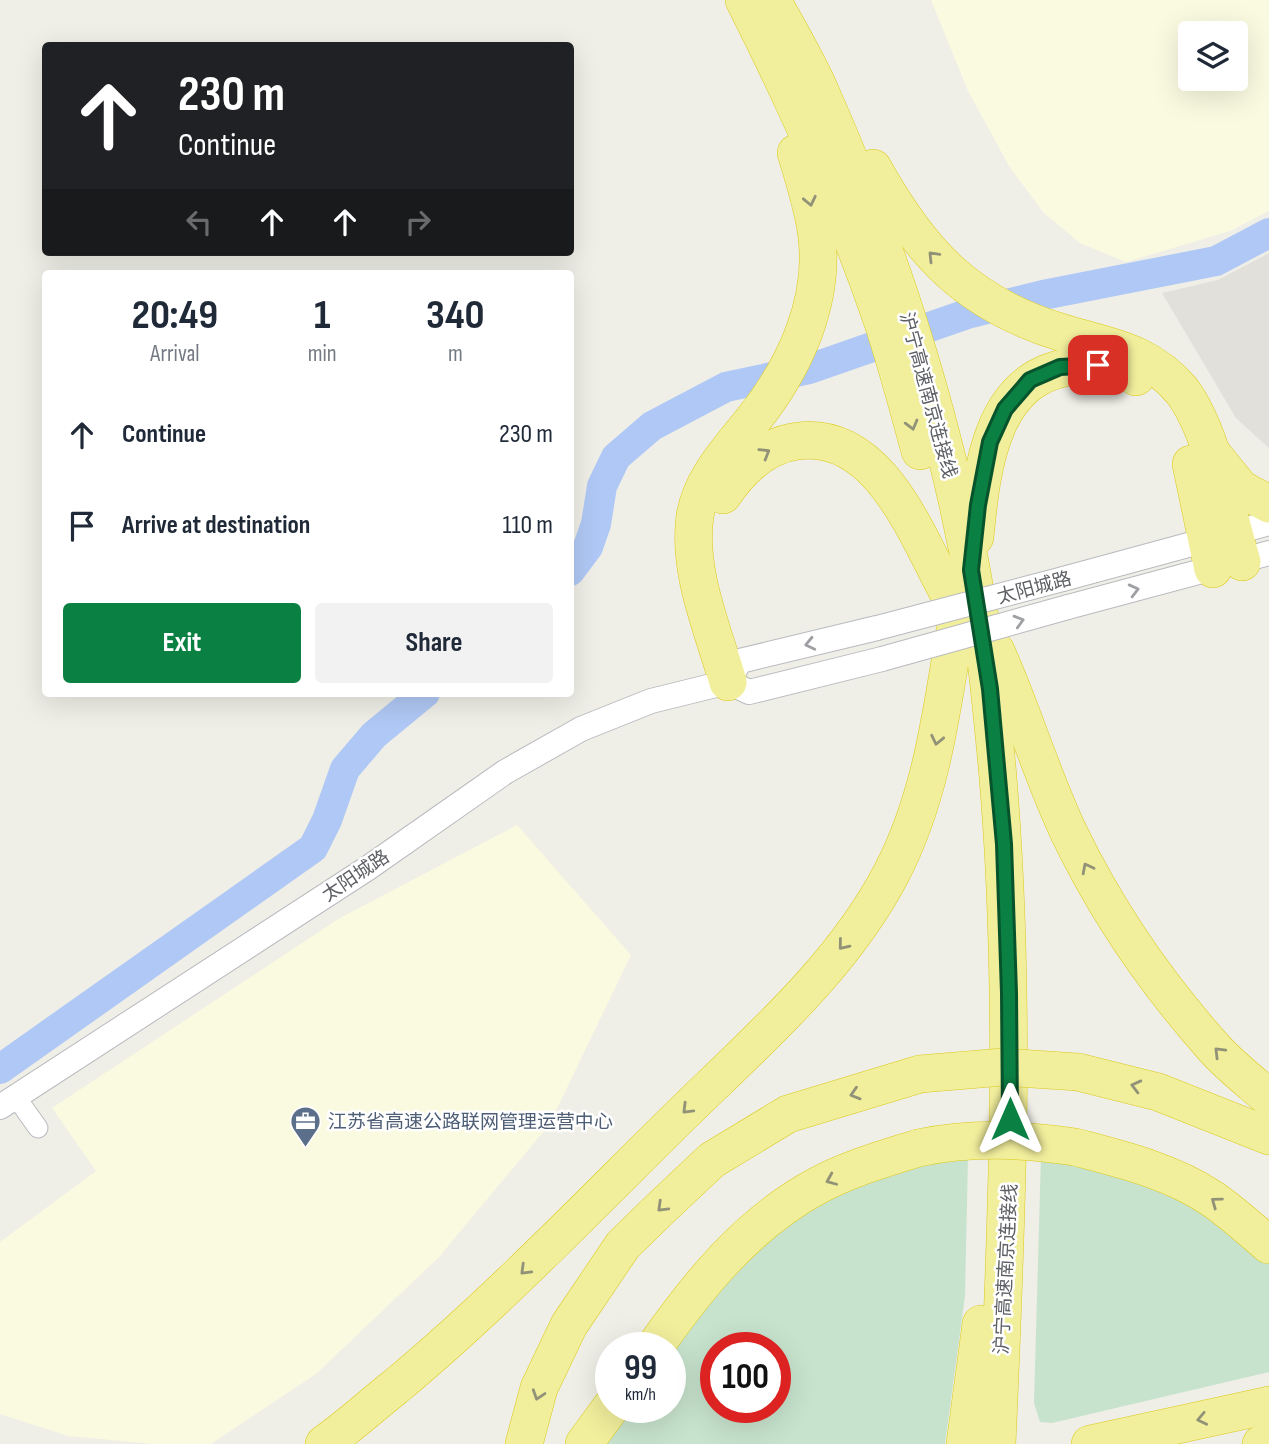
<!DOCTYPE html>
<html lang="en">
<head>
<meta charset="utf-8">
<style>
  :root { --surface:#fff; --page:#f2f2f3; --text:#1f2937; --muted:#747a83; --accent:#0b8043 }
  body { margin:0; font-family:"Sofia Sans Condensed","Noto Sans SC",sans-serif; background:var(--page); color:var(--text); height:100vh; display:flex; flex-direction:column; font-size:26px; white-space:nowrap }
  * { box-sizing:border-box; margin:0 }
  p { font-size:23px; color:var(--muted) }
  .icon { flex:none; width:38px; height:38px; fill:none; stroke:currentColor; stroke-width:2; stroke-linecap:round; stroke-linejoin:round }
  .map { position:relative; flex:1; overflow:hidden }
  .panel { position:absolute; left:42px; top:270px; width:532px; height:427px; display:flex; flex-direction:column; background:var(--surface); border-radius:7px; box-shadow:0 7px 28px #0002 }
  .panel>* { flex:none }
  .guide { position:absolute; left:42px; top:42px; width:532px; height:214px; border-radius:7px; box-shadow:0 7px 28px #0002; background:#202124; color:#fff; overflow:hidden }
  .tools { position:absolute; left:1178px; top:21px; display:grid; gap:14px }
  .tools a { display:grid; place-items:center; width:70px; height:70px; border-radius:7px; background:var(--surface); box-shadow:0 7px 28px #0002; font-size:35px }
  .speed { position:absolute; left:595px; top:1332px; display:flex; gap:14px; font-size:35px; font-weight:700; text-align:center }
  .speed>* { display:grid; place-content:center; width:91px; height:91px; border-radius:50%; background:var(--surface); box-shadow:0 7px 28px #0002; line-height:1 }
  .speed small { font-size:18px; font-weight:400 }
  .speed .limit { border:10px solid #d22; background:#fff; color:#111 }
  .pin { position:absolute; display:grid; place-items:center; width:60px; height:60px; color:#fff; margin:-30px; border-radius:14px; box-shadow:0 4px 10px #0006 }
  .me { position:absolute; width:77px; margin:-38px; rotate:0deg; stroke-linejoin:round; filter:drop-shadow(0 0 5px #0008) }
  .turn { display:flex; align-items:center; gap:24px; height:147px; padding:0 21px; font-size:32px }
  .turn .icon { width:91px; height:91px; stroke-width:2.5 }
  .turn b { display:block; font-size:49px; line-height:60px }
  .lanes { display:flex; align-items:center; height:66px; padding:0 21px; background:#0003; justify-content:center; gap:35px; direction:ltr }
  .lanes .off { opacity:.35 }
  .eta { display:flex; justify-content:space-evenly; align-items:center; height:119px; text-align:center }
  .eta b { font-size:42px; font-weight:700; line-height:49px }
  .action { display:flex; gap:14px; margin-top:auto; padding:14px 21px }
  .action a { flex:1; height:80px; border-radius:7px; background:var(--accent); color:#fff; font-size:28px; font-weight:700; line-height:80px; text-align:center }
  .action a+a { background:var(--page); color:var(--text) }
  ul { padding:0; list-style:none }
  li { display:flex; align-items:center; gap:21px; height:91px; padding:0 21px }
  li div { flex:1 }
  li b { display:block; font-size:26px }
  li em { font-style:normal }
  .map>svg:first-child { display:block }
</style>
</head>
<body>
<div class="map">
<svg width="1269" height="1444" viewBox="0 0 1269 1444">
  <rect width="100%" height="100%" fill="#efefe7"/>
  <g fill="#fafae1" fill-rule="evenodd">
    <path d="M 931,0 L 1269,0 L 1269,211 L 1230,231 L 1126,262 L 1080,243 L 1043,212 L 1009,166 L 968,91 ZM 1190,33 L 1236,33 L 1236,79 L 1190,79 Z"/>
    <path d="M 517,825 L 631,955 L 549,1125 L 439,1257 L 316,1374 L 211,1444 L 154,1444 L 68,1436 L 0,1414 L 0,1242 L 96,1171 L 52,1108 L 340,918 Z"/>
  </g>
  <path fill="#e1e0db" d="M 1269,253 L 1269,448 L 1236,418 L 1162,293 L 1218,280 Z"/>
  <g fill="#c7e3cd" fill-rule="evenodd">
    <path d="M 1041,1155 L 1079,1161 L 1185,1198 L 1259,1251 L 1269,1264 L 1269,1372 L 1052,1423 L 1040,1422 L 1034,1403 Z"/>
    <path d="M 968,1158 L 965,1296 L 945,1444 L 602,1444 L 629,1407 L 670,1407 L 670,1348 L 720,1285 L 776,1229 L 831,1196 L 899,1166 ZM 716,1348 L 775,1348 L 775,1407 L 716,1407 Z"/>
  </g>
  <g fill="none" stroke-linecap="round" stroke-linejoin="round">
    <g stroke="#b0c8f5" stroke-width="30">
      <path d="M 570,571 L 588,547 L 596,524 L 602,486 L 616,457 L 652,426 L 726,387 L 809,369 L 967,314 L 1043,295 L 1216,261 L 1269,233"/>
      <path d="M 0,1069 L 313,848 L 327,820 L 345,769 L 374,735 L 425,693"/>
    </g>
    <defs>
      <path id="minor" d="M 16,1097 L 38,1128"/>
      <g id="tertiary">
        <path d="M 1063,579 L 1269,523"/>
        <path d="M 1068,607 L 1269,553"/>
        <path d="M 728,682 L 740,661 L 877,628"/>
        <path d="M 0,1107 L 368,868 L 505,772 L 581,729 L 651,701 L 728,682 L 749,692 L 882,659"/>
      </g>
      <g id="motorway">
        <path d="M 744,0 C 797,105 845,211 883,323 C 897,365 908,408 920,451"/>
        <path d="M 772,0 C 789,31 807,61 821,93 C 896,262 950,436 980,618 C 988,667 992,716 997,766 C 1017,992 1007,1218 997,1444"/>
        <path d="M 873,168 C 920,252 966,303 1060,332 C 1108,347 1148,350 1182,391 C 1212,430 1227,513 1242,562"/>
        <path d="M 1214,456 L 1241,489 L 1269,504"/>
        <path d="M 1191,464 L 1213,569"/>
        <path d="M 723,495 C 741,468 765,445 798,441 C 882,430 919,542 952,600"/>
        <path d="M 975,537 C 982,467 991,372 1079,366 C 1097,365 1121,366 1136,377"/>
        <path d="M 996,651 C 1023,711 1041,774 1069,833 C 1107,912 1156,983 1214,1048 C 1230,1066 1251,1082 1269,1098"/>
        <path d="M 728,682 C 713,630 687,571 695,516 C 701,479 729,450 752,421 C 794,369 827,300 816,230 C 812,204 804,179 796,153"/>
        <path d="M 1078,1072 L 1158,1092 L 1269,1136"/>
        <path d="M 1075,1147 C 1120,1159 1171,1171 1211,1198 C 1232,1212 1250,1229 1269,1245"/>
        <path d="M 654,1348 C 698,1285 748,1223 817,1186 C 848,1169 884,1159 918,1148"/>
        <path d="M 324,1444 C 348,1427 371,1406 395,1387 C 491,1307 578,1217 667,1129 C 746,1050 840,973 892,872 C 932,795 942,709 956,624"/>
        <path d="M 524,1444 L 539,1388 L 569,1325 L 623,1245 L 660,1209 L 712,1160 L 788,1114 L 920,1074"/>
        <path d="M 584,1444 L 611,1407"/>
        <path d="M 965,1444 L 981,1324"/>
        <path d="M 1090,1444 L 1269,1405"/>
        <path d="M 1261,1444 L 1269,1442"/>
      </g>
    </defs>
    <use href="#minor" stroke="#b9babf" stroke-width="21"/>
    <use href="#tertiary" stroke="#b9babf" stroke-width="26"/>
    <use href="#motorway" stroke="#dbc91b" stroke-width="38"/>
    <use href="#minor" stroke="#fff" stroke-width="19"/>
    <use href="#tertiary" stroke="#fff" stroke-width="24"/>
    <use href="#motorway" stroke="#f1ee9c" stroke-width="37"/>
    <defs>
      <g id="tertiary-bridge">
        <path d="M 877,628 L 1063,579"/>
        <path d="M 882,659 L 1068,607"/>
      </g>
      <g id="motorway-bridge">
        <path d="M 920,1074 L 1003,1067 L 1078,1072"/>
        <path d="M 918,1148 C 972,1137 1021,1139 1075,1147"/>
      </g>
    </defs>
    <use href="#tertiary-bridge" stroke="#b9babf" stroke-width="26" stroke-linecap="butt"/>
    <use href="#motorway-bridge" stroke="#dbc91b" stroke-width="38" stroke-linecap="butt"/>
    <use href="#tertiary-bridge" stroke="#fff" stroke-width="24"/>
    <use href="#motorway-bridge" stroke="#f1ee9c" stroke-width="37"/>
  </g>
  <defs><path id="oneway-chevron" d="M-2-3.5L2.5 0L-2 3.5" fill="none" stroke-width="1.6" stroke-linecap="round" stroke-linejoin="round" transform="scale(1.75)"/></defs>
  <g stroke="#919278">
    <use href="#oneway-chevron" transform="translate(810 201) rotate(78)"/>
    <use href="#oneway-chevron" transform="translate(933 256) rotate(-134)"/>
    <use href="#oneway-chevron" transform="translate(912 425) rotate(75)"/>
    <use href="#oneway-chevron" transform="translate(765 453) rotate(-31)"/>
    <use href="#oneway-chevron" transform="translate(937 740) rotate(102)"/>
    <use href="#oneway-chevron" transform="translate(1087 868) rotate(-117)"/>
    <use href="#oneway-chevron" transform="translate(843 945) rotate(129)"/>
    <use href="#oneway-chevron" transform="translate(1219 1052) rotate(-135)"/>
    <use href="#oneway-chevron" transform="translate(1136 1086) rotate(-166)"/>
    <use href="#oneway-chevron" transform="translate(855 1094) rotate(163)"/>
    <use href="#oneway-chevron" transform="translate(687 1109) rotate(135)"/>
    <use href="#oneway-chevron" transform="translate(831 1180) rotate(157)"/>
    <use href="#oneway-chevron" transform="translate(1216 1202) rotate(-144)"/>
    <use href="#oneway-chevron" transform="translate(662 1207) rotate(136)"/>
    <use href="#oneway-chevron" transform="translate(525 1270) rotate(136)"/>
    <use href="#oneway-chevron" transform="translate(538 1395) rotate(108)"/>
    <use href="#oneway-chevron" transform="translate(1202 1419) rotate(168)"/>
  </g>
  <g stroke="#9ea0a3">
    <use href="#oneway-chevron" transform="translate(1134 590) rotate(-14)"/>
    <use href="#oneway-chevron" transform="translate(1019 621) rotate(-16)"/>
    <use href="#oneway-chevron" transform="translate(810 644) rotate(167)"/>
  </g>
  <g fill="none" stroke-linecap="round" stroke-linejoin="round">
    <defs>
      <path id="route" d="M 1010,1119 L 1009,993 L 1004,844 L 990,689 L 971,570 L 978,505 L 990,442 L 1005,409 L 1030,380 L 1060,367 L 1098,365"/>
    </defs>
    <use href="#route" stroke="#07532c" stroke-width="18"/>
    <use href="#route" stroke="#0b8043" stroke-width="12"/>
  </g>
  <defs>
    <symbol id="office-pin" viewBox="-11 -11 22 30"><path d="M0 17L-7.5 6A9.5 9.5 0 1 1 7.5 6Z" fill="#5c6f8a" stroke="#fff"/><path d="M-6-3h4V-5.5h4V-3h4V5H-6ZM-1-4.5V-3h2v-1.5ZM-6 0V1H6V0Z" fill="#fff"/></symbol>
  </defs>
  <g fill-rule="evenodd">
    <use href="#office-pin" x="288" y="1104" width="35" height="47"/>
  </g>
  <g text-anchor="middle" stroke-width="5" stroke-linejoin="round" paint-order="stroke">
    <g font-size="19" fill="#5e6065" stroke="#fff">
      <text transform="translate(929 395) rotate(75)" y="7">沪宁高速南京连接线</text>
      <text transform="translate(1034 587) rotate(-15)" y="7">太阳城路</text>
      <text transform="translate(355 875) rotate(-34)" y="7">太阳城路</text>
      <text transform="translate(1005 1269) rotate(-87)" y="7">沪宁高速南京连接线</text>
    </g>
    <g font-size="19" fill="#4e5e75" stroke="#fff" text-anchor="start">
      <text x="328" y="1128">江苏省高速公路联网管理运营中心</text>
    </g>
  </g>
</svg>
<div class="tools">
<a><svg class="icon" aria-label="layers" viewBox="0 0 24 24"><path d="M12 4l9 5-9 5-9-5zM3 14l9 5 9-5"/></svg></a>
</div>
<div class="speed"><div>99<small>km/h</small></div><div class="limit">100</div></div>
<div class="pin" style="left:1098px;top:365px;background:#d93025"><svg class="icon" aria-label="arrive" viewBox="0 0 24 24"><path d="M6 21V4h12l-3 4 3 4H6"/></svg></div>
<svg class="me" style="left:1010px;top:1119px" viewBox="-20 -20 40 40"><path d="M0-17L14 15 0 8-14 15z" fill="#0b8043" stroke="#fff" stroke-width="4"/></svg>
<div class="guide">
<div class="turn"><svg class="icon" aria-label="ahead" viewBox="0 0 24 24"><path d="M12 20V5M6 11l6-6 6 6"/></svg><div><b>230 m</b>Continue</div></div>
<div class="lanes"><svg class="icon off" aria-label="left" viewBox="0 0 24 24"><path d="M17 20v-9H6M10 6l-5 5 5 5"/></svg><svg class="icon" aria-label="ahead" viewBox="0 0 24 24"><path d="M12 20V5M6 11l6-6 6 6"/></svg><svg class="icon" aria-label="ahead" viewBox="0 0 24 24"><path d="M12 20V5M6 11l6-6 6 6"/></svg><svg class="icon off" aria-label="right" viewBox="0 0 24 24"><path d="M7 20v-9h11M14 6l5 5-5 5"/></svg></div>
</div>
<section class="panel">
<div class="eta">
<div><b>20:49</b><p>Arrival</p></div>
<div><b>1</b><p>min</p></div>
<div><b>340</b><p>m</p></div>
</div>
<ul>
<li><svg class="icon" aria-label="ahead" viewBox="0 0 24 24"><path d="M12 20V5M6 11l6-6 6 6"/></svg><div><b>Continue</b></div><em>230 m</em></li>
<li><svg class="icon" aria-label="arrive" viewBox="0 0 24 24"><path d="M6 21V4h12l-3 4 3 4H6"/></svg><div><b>Arrive at destination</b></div><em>110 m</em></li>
</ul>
<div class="action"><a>Exit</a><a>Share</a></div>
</section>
</div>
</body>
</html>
